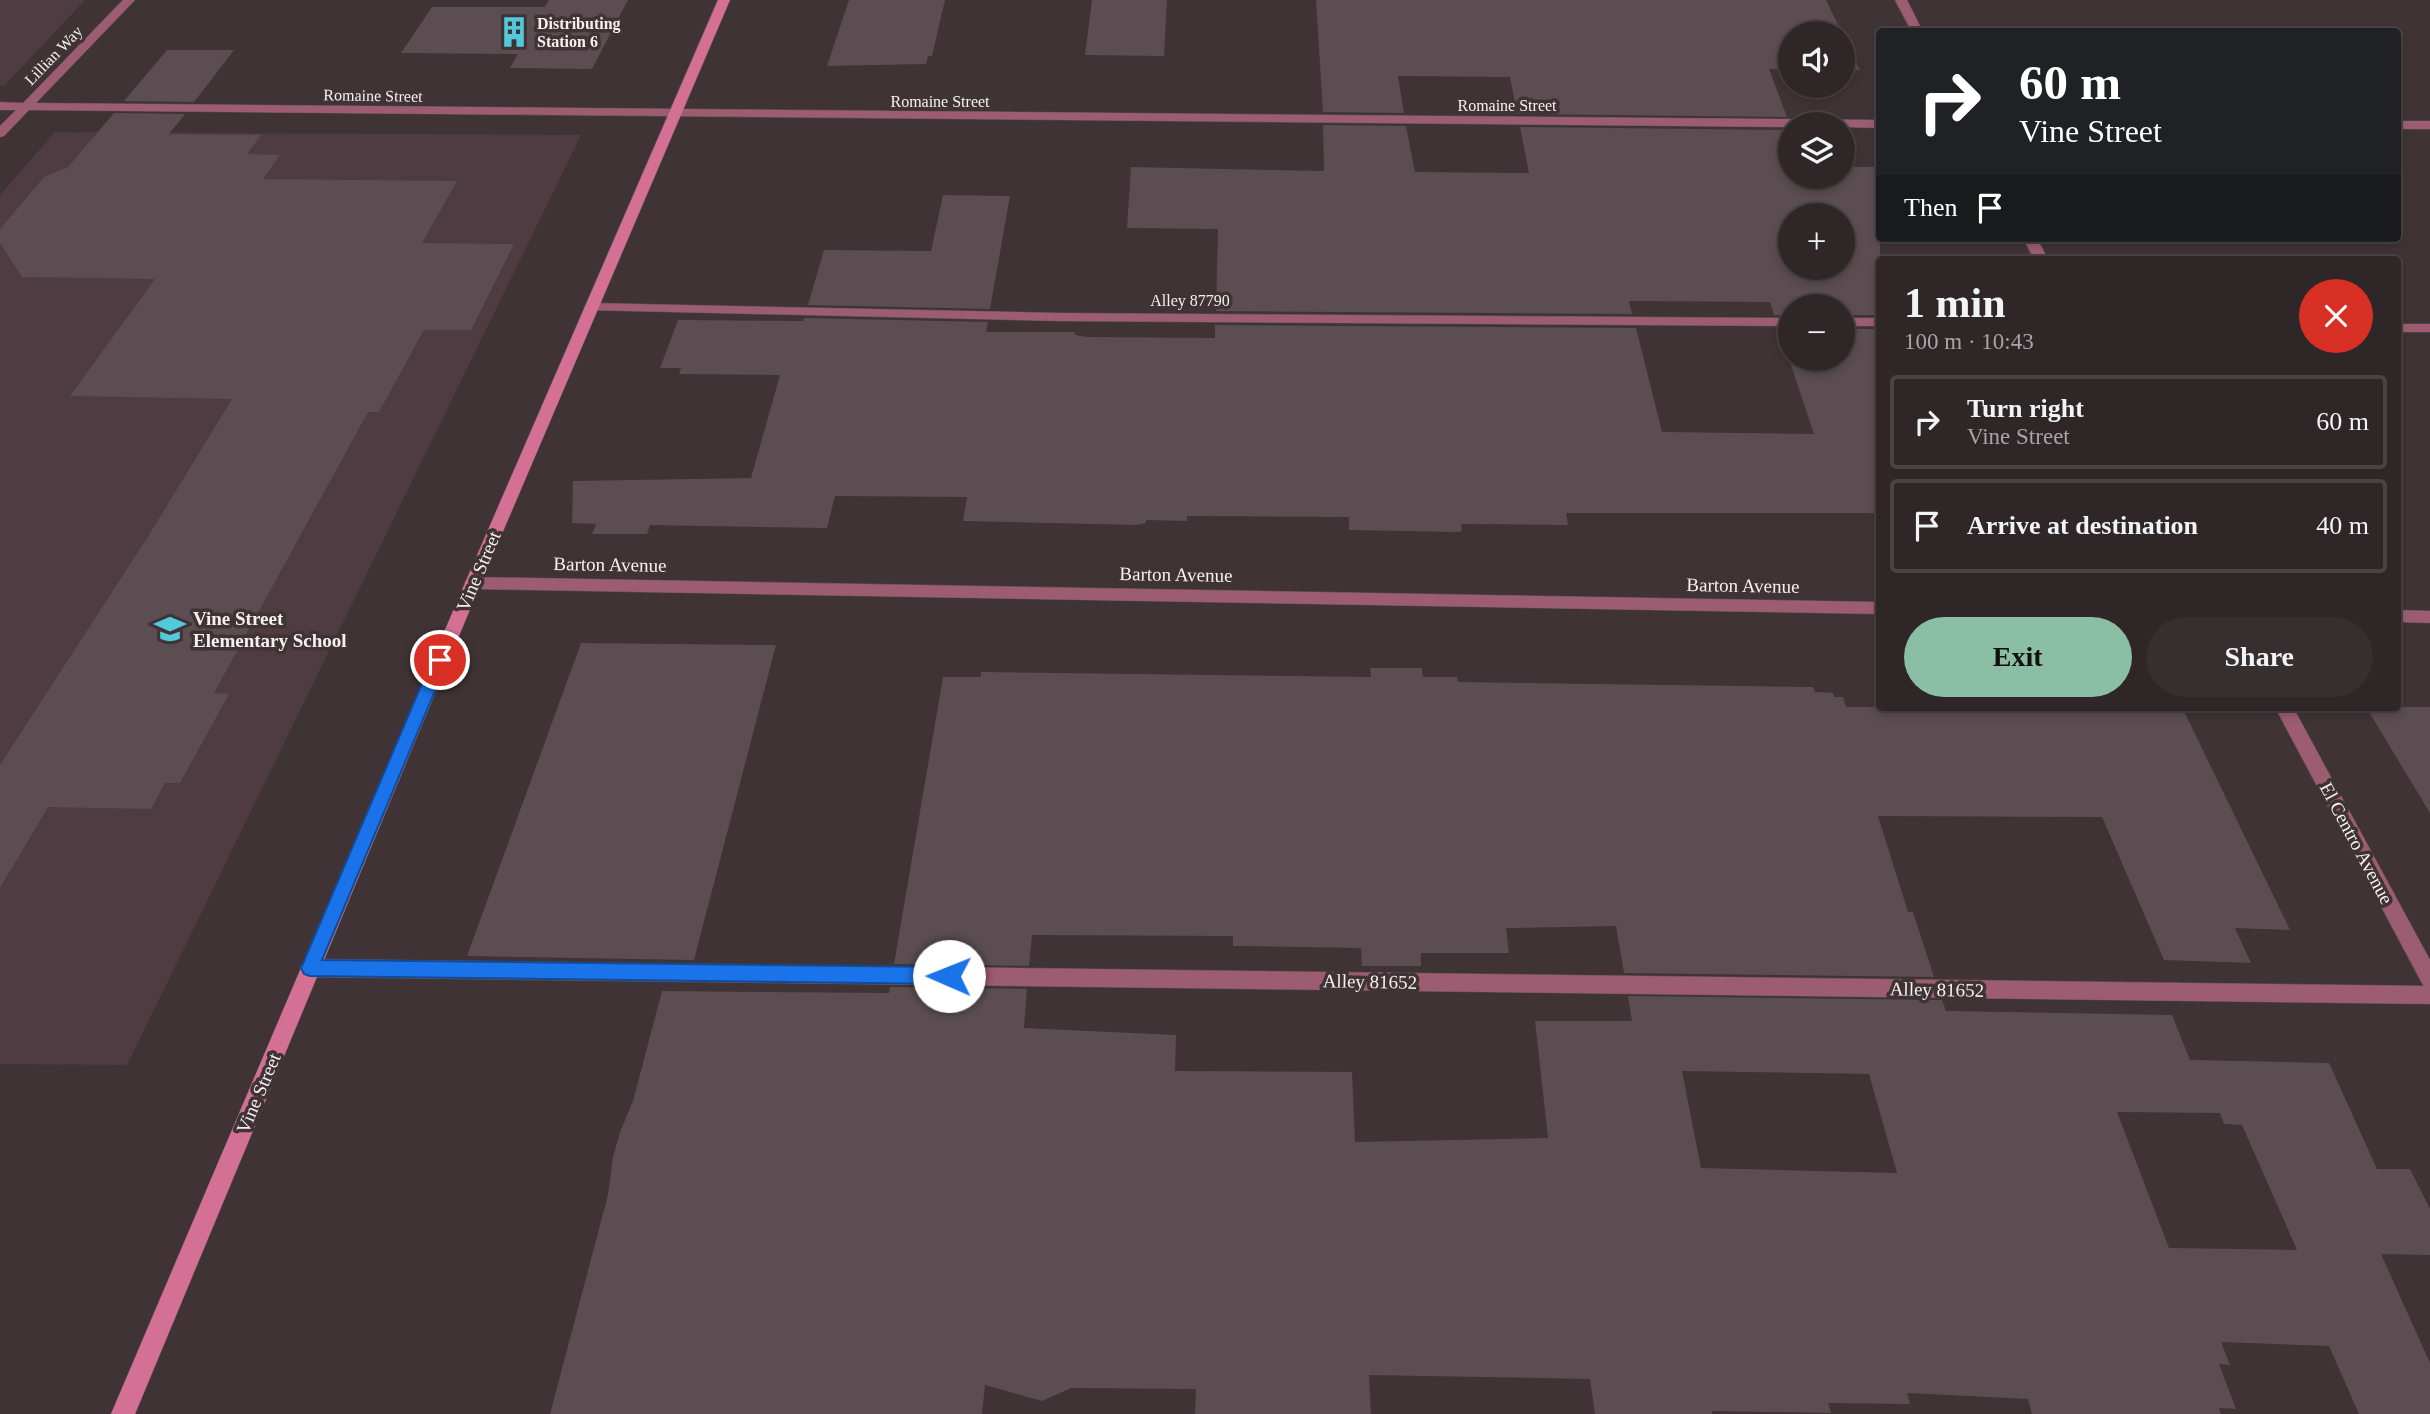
<!DOCTYPE html>
<html lang="en">
<head>
<meta charset="utf-8">
<style>
  :root { --surface:#2f2628; --page:#372e30; --text:#f1f3f6; --muted:#a7a5a8; --line:#4a4345; --accent:#8abfa5 }
  body { margin:0; font-family:Georgia,serif; background:var(--page); color:var(--text); height:100vh; display:flex; flex-direction:column; font-size:26px; white-space:nowrap }
  * { box-sizing:border-box; margin:0 }
  p { font-size:23px; color:var(--muted) }
  .icon { flex:none; width:38px; height:38px; fill:none; stroke:currentColor; stroke-width:2; stroke-linecap:round; stroke-linejoin:round }
  .map { position:relative; flex:1; overflow:hidden }
  .sheet { position:absolute; left:1876px; top:256px; width:525px; height:455px; display:flex; flex-direction:column; background:var(--surface); border-radius:7px; box-shadow:0 4px 10px #0003,0 0 0 2px var(--line) }
  .sheet>* { flex:none }
  .hud { position:absolute; left:1876px; top:28px; width:525px; height:214px; border-radius:7px; box-shadow:0 4px 10px #0003,0 0 0 2px var(--line); background:#202124; color:#fff; overflow:hidden }
  .tools { position:absolute; left:1778px; top:21px; display:grid; gap:14px }
  .tools a { display:grid; place-items:center; width:77px; height:77px; border-radius:50%; background:var(--surface); box-shadow:0 4px 10px #0003,0 0 0 2px var(--line); font-size:35px }
  .pin { position:absolute; display:grid; place-items:center; width:60px; height:60px; color:#fff; margin:-30px; border:4px solid #fff; border-radius:50%; box-shadow:0 2px 7px #0007 }
  .me { position:absolute; width:77px; margin:-38px; rotate:271deg; stroke-linejoin:round; filter:drop-shadow(0 0 5px #0008) }
  .turn { display:flex; align-items:center; gap:24px; height:147px; padding:0 28px; font-size:32px }
  .turn .icon { width:91px; height:91px; stroke-width:2.5 }
  .turn b { display:block; font-size:49px; line-height:60px }
  .then { display:flex; align-items:center; height:66px; padding:0 28px; background:#0003; gap:14px; font-size:26px }
  .round { display:grid; place-items:center; flex:none; width:74px; height:74px; border-radius:37px; background:var(--page) }
  .headline { display:flex; align-items:center; justify-content:space-between; height:119px; padding:0 28px }
  h1 { font-size:42px; font-weight:700; line-height:52px }
  .action { display:flex; gap:14px; margin-top:auto; padding:14px 28px }
  .action a { flex:1; height:80px; border-radius:42px; background:var(--accent); color:#111; font-size:28px; font-weight:700; line-height:80px; text-align:center }
  .action a+a { background:var(--page); color:var(--text) }
  ul { padding:0; list-style:none }
  li { display:flex; align-items:center; gap:21px; height:94px; margin:0 14px 10px; padding:0 14px; border:4px solid var(--line); border-radius:7px }
  li div { flex:1 }
  li b { display:block; font-size:26px }
  li em { font-style:normal }
  .map>svg:first-child { display:block }
</style>
</head>
<body>
<div class="map">
<svg width="2430" height="1414" viewBox="0 0 2430 1414">
  <rect width="100%" height="100%" fill="#3f3336"/>
  <g fill="#4e3c42">
    <path d="M 0,0 L 85,0 L 4,86 L 0,85 Z"/>
    <path d="M 55,132 L 581,135 L 127,1065 L 0,1064 L 0,195 Z"/>
  </g>
  <g fill="#5b4d51" fill-rule="evenodd">
    <path d="M 549,0 L 628,0 L 592,69 L 510,68 L 518,54 L 401,53 L 432,7 L 545,7 Z"/>
    <path d="M 849,0 L 945,0 L 932,56 L 928,56 L 926,64 L 827,66 Z"/>
    <path d="M 1092,0 L 1167,0 L 1164,56 L 1085,55 Z"/>
    <path d="M 1316,0 L 1826,0 L 1842,33 L 1790,33 L 1790,70 L 1769,69 L 1787,117 L 1517,114 L 1510,77 L 1398,76 L 1404,113 L 1323,112 Z"/>
    <path d="M 1843,34 L 1860,70 L 1843,70 Z"/>
    <path d="M 167,50 L 234,50 L 194,102 L 124,101 Z"/>
    <path d="M 114,113 L 185,114 L 169,134 L 261,135 L 247,154 L 280,155 L 263,179 L 457,181 L 422,243 L 514,244 L 471,330 L 424,330 L 379,412 L 368,412 L 214,693 L 229,694 L 180,783 L 165,783 L 151,809 L 48,807 L 0,888 L 0,765 L 149,535 L 232,399 L 70,396 L 155,279 L 22,277 L 0,243 L 0,229 L 44,177 L 68,167 Z"/>
    <path d="M 1323,125 L 1406,126 L 1415,172 L 1529,173 L 1520,127 L 1790,130 L 1790,177 L 1843,177 L 1843,167 L 1880,167 L 1880,315 L 1843,315 L 1843,306 L 1790,306 L 1790,315 L 1774,315 L 1770,302 L 1629,301 L 1632,314 L 1216,311 L 1218,229 L 1127,228 L 1131,167 L 1324,171 ZM 1790,215 L 1843,215 L 1843,268 L 1790,268 Z"/>
    <path d="M 943,195 L 1010,196 L 990,309 L 808,305 L 824,250 L 931,251 Z"/>
    <path d="M 804,318 L 988,322 L 986,332 L 1075,332 L 1075,335 L 1087,337 L 1215,338 L 1215,325 L 1636,328 L 1662,432 L 1814,434 L 1779,329 L 1790,329 L 1790,359 L 1843,359 L 1843,329 L 1880,329 L 1880,513 L 1566,513 L 1568,525 L 1461,524 L 1462,531 L 1458,532 L 1349,530 L 1349,517 L 1187,516 L 1187,521 L 1146,520 L 1146,523 L 1137,525 L 963,521 L 967,497 L 835,496 L 827,528 L 650,525 L 647,534 L 592,534 L 596,524 L 572,523 L 573,481 L 751,478 L 780,375 L 679,374 L 681,368 L 660,368 L 678,320 L 803,321 Z"/>
    <path d="M 581,643 L 776,645 L 694,960 L 467,956 Z"/>
    <path d="M 1370,668 L 1422,668 L 1423,677 L 1457,677 L 1458,682 L 1813,687 L 1815,692 L 1833,693 L 1834,697 L 1843,697 L 1846,707 L 2182,707 L 2290,930 L 2235,928 L 2251,963 L 2164,960 L 2102,817 L 1878,816 L 1908,912 L 1913,912 L 1934,977 L 1624,973 L 1616,926 L 1506,928 L 1509,953 L 1421,953 L 1421,966 L 1362,966 L 1361,948 L 1233,946 L 1233,936 L 1032,935 L 1029,966 L 894,964 L 943,677 L 981,677 L 981,672 L 1371,677 Z"/>
    <path d="M 2366,707 L 2430,707 L 2430,813 Z"/>
    <path d="M 890,987 L 1027,989 L 1024,1028 L 1176,1035 L 1175,1071 L 1352,1072 L 1355,1142 L 1548,1138 L 1535,1021 L 1632,1021 L 1628,996 L 1942,1000 L 1946,1011 L 2172,1015 L 2190,1060 L 2329,1063 L 2377,1169 L 2410,1169 L 2430,1209 L 2430,1255 L 2381,1254 L 2430,1363 L 2430,1414 L 2359,1414 L 2329,1346 L 2221,1342 L 2230,1365 L 2219,1364 L 2236,1409 L 2219,1408 L 2221,1414 L 2032,1414 L 2028,1399 L 1907,1393 L 1910,1404 L 1828,1403 L 1831,1413 L 1712,1411 L 1712,1414 L 1595,1414 L 1590,1379 L 1369,1375 L 1371,1414 L 1195,1414 L 1196,1389 L 1071,1388 L 1042,1401 L 985,1385 L 982,1414 L 550,1414 L 608,1195 L 613,1157 L 620,1132 L 633,1101 L 662,991 L 889,993 ZM 1682,1071 L 1869,1074 L 1897,1173 L 1701,1168 ZM 2117,1112 L 2220,1113 L 2224,1124 L 2242,1125 L 2297,1250 L 2169,1248 Z"/>
  </g>
  <g fill="none" stroke-linecap="round" stroke-linejoin="round">
    <defs>
      <g id="service">
        <path d="M 591,303 L 1059,313 L 1790,318 L 1790,326 L 1059,321 L 586,310 L 584,307 Z"/>
        <rect x="1843" y="318" width="37" height="8"/>
        <rect x="2398" y="324" width="32" height="8"/>
        <path d="M 310,959 L 2430,986 L 2430,1004 L 310,977 L 303,974 L 300,968 L 303,962 Z"/>
      </g>
      <g id="minor">
        <path d="M 123,0 L 135,0 L 36,103 L 1880,120 L 1880,128 L 1843,127 L 1843,124 L 1790,124 L 1790,127 L 29,110 L 4,136 L 0,137 L 0,126 L 16,110 L 0,110 L 0,102 L 23,103 Z"/>
        <path d="M 1895,0 L 1907,0 L 1923,32 L 1912,32 Z"/>
        <rect x="2398" y="121" width="32" height="8"/>
        <path d="M 2023,238 L 2037,238 L 2048,259 L 2034,259 Z"/>
        <path d="M 473,577 L 1880,602 L 1880,614 L 473,589 L 465,583 Z"/>
        <path d="M 2398,610 L 2430,611 L 2430,623 L 2398,622 Z"/>
        <path d="M 2275,707 L 2293,707 L 2430,960 L 2430,988 L 2423,985 Z"/>
      </g>
      <path id="secondary" d="M 718,0 L 730,0 L 481,583 L 135,1414 L 111,1414 L 465,583 Z"/>
    </defs>
    <use href="#service" stroke="#5c5154" stroke-width="1"/>
    <use href="#minor" stroke="#5c5154" stroke-width="1"/>
    <use href="#secondary" stroke="#5c5154" stroke-width="1"/>
    <use href="#service" fill="#9c5d72" fill-rule="evenodd"/>
    <use href="#minor" fill="#9c5d72" fill-rule="evenodd"/>
    <use href="#secondary" fill="#d37093" fill-rule="evenodd"/>
  </g>
  <path fill="#1a73e8" stroke="#114b97" stroke-width="2" d="M 440,654 L 448,660 L 322,960 L 949,967 L 956,970 L 958,976 L 956,981 L 949,984 L 310,976 L 304,974 L 301,968 L 432,660 Z"/>
  <defs>
    <symbol id="building-bare" viewBox="-9 -9 18 18"><path d="M-4-6H4V6H1V3H-1V6H-4ZM-2.5-4.3h1.7v1.8h-1.7ZM.8-4.3h1.7v1.8H.8ZM-2.5-1h1.7V.8h-1.7ZM.8-1h1.7V.8H.8Z" fill="#53cadc" stroke="#3f3336" stroke-width="2.5" paint-order="stroke"/></symbol>
    <symbol id="school-bare" viewBox="-9 -9 18 18"><path d="M0-5L7-2L0 1L-7-2ZM-4 1L0 2.5L4 1V4Q0 6-4 4Z" fill="#53cadc" stroke="#3f3336" stroke-width="2.5" paint-order="stroke"/></symbol>
  </defs>
  <g fill-rule="evenodd">
    <use href="#building-bare" x="492" y="10" width="44" height="44"/>
    <use href="#school-bare" x="148" y="607" width="44" height="44"/>
  </g>
  <g text-anchor="middle" stroke-width="7" stroke-linejoin="round" paint-order="stroke">
    <g font-size="16" font-weight="bold" fill="#f7eff1" stroke="#3f3336" text-anchor="start">
      <text x="537" y="29">Distributing<tspan x="537" dy="18">Station 6</tspan></text>
    </g>
    <g font-size="16" fill="#f7eff1" stroke="#3f3336">
      <text transform="translate(53 55) rotate(-46)" y="6">Lillian Way</text>
      <text transform="translate(373 95) rotate(1)" y="6">Romaine Street</text>
      <text x="940" y="107">Romaine Street</text>
      <text x="1507" y="111">Romaine Street</text>
      <text x="1190" y="306">Alley 87790</text>
    </g>
    <g font-size="19" fill="#f7eff1" stroke="#3f3336">
      <text transform="translate(610 564) rotate(1)" y="7">Barton Avenue</text>
      <text transform="translate(478 571) rotate(-67)" y="7">Vine Street</text>
      <text transform="translate(1176 574) rotate(1)" y="7">Barton Avenue</text>
      <text transform="translate(1743 585) rotate(1)" y="7">Barton Avenue</text>
      <text transform="translate(2357 843) rotate(62)" y="7">El Centro Avenue</text>
      <text transform="translate(1370 981) rotate(1)" y="7">Alley 81652</text>
      <text transform="translate(1937 989) rotate(1)" y="7">Alley 81652</text>
      <text transform="translate(258 1093) rotate(-67)" y="7">Vine Street</text>
    </g>
    <g font-size="19" font-weight="bold" fill="#f7eff1" stroke="#3f3336" text-anchor="start">
      <text x="193" y="625">Vine Street<tspan x="193" dy="22">Elementary School</tspan></text>
    </g>
  </g>
</svg>
<div class="tools">
<a><svg class="icon" aria-label="sound" viewBox="0 0 24 24"><path d="M4 9h4l5-4v14l-5-4H4zM17 9q2 3 0 6"/></svg></a>
<a><svg class="icon" aria-label="layers" viewBox="0 0 24 24"><path d="M12 4l9 5-9 5-9-5zM3 14l9 5 9-5"/></svg></a>
<a>+</a>
<a>−</a>
</div>
<div class="pin" style="left:440px;top:660px;background:#d93025"><svg class="icon" aria-label="arrive" viewBox="0 0 24 24"><path d="M6 21V4h12l-3 4 3 4H6"/></svg></div>
<svg class="me" style="left:949px;top:976px" viewBox="-20 -20 40 40"><circle r="19" fill="#fff"/><path d="M0-13L10 11 0 6-10 11z" fill="#1a73e8"/></svg>
<div class="hud">
<div class="turn"><svg class="icon" aria-label="right" viewBox="0 0 24 24"><path d="M7 20v-9h11M14 6l5 5-5 5"/></svg><div><b>60 m</b>Vine Street</div></div>
<div class="then">Then<svg class="icon" aria-label="arrive" viewBox="0 0 24 24"><path d="M6 21V4h12l-3 4 3 4H6"/></svg></div>
</div>
<section class="sheet">
<div class="headline"><div><h1>1 min</h1><p>100 m · 10:43</p></div><a class="round" style="background:#d93025;color:#fff"><svg class="icon" aria-label="close" viewBox="0 0 24 24"><path d="M6 6l12 12M18 6L6 18"/></svg></a></div>
<ul>
<li><svg class="icon" aria-label="right" viewBox="0 0 24 24"><path d="M7 20v-9h11M14 6l5 5-5 5"/></svg><div><b>Turn right</b><p>Vine Street</p></div><em>60 m</em></li>
<li><svg class="icon" aria-label="arrive" viewBox="0 0 24 24"><path d="M6 21V4h12l-3 4 3 4H6"/></svg><div><b>Arrive at destination</b></div><em>40 m</em></li>
</ul>
<div class="action"><a>Exit</a><a>Share</a></div>
</section>
</div>
</body>
</html>
